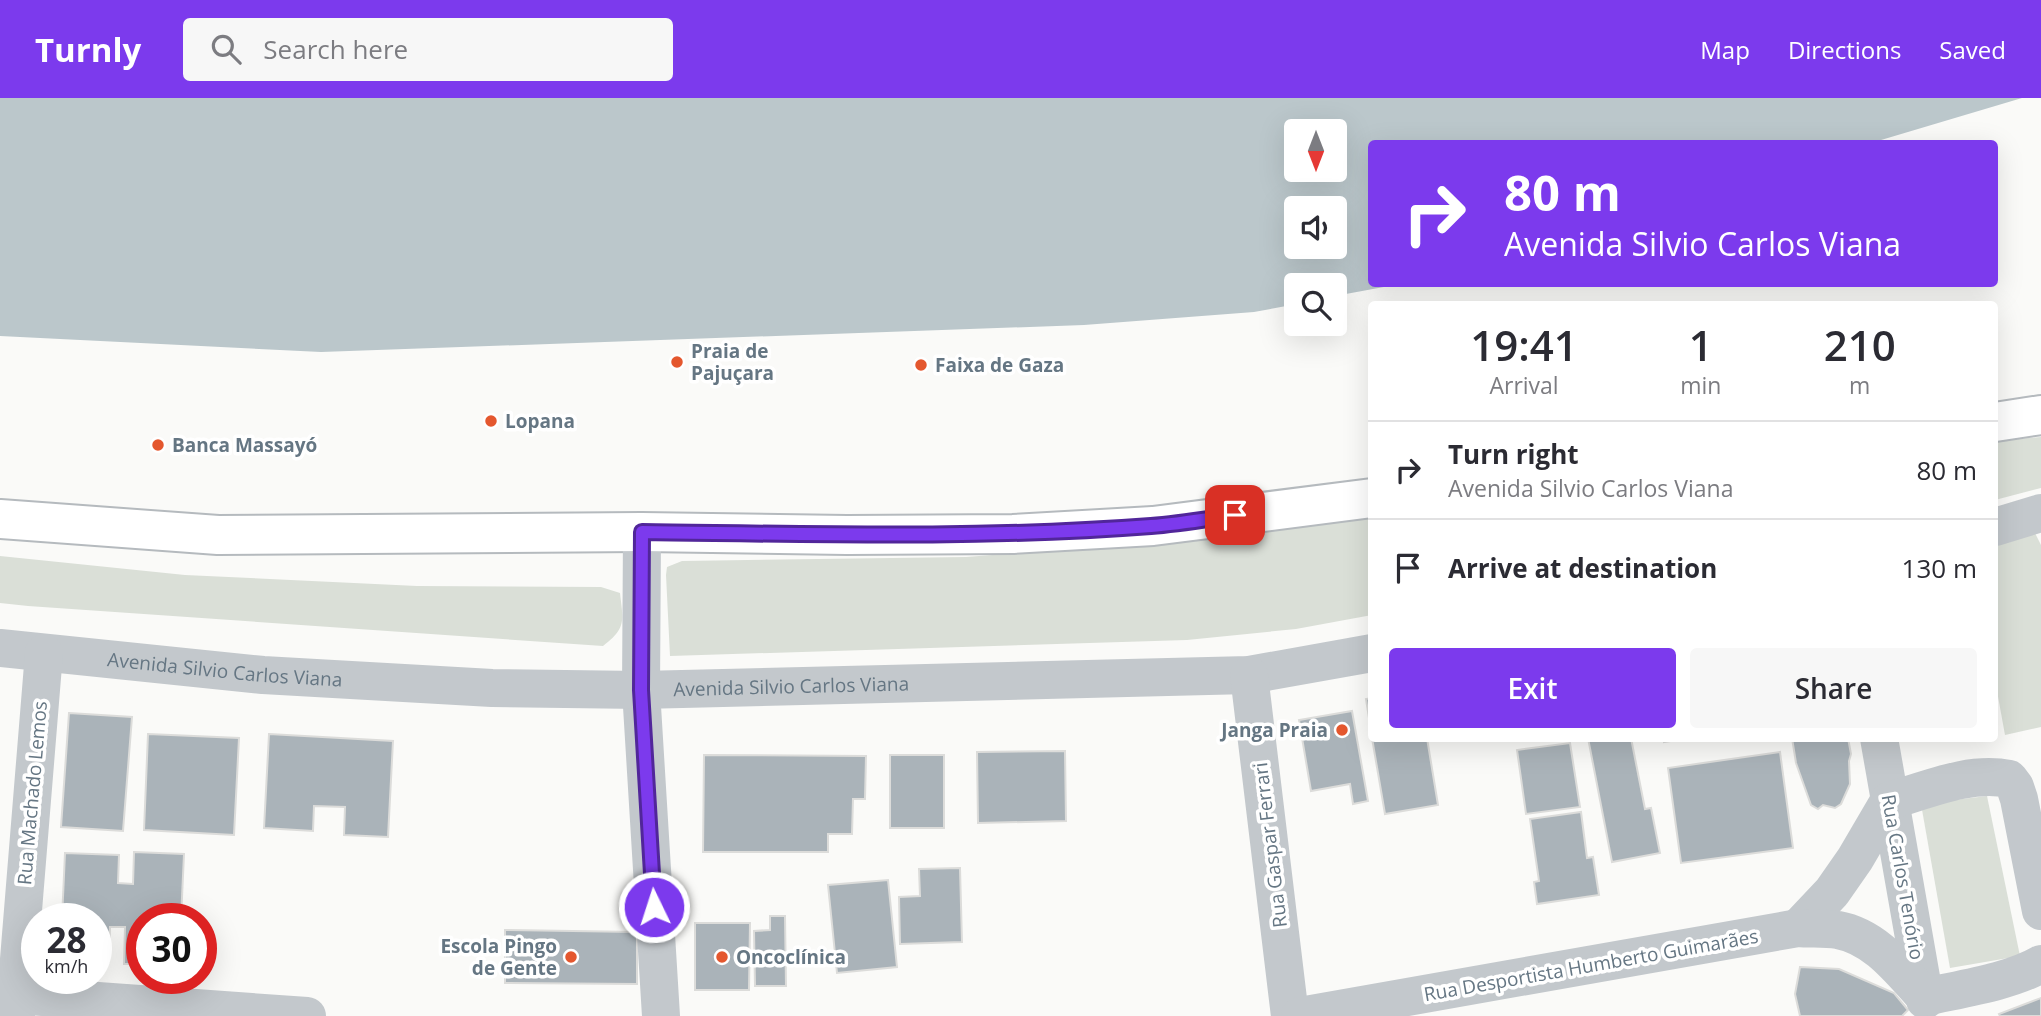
<!DOCTYPE html>
<html lang="en">
<head>
<meta charset="utf-8">
<style>
  :root { --surface:#fff; --page:#f7f7f7; --text:#2b2b33; --muted:#7c7c81; --line:#e1e1e2; --accent:#7c3aed }
  body { margin:0; font-family:"Open Sans",sans-serif; background:var(--page); color:var(--text); height:100vh; display:flex; flex-direction:column; font-size:26px; white-space:nowrap }
  * { box-sizing:border-box; margin:0 }
  p { font-size:23px; color:var(--muted) }
  .icon { flex:none; width:38px; height:38px; fill:none; stroke:currentColor; stroke-width:2; stroke-linecap:round; stroke-linejoin:round }
  .map { position:relative; flex:1; overflow:hidden }
  .sheet { position:absolute; left:1368px; top:203px; width:630px; height:441px; display:flex; flex-direction:column; background:var(--surface); border-radius:7px; box-shadow:0 7px 28px #0002 }
  .sheet>* { flex:none }
  .hud { position:absolute; left:1368px; top:42px; width:630px; height:147px; border-radius:7px; box-shadow:0 7px 28px #0002; background:#7c3aed; color:#fff; overflow:hidden }
  .needle { width:46px; rotate:180deg }
  .tools { position:absolute; left:1284px; top:21px; display:grid; gap:14px }
  .tools a { display:grid; place-items:center; width:63px; height:63px; border-radius:7px; background:var(--surface); box-shadow:0 7px 28px #0002; font-size:35px }
  .speed { position:absolute; left:21px; top:805px; display:flex; gap:14px; font-size:35px; font-weight:700; text-align:center }
  .speed>* { display:grid; place-content:center; width:91px; height:91px; border-radius:50%; background:var(--surface); box-shadow:0 7px 28px #0002; line-height:1 }
  .speed small { font-size:18px; font-weight:400 }
  .speed .limit { border:10px solid #d22; background:#fff; color:#111 }
  .pin { position:absolute; display:grid; place-items:center; width:60px; height:60px; color:#fff; margin:-30px; border-radius:14px; box-shadow:0 4px 10px #0006 }
  .me { position:absolute; width:77px; margin:-38px; rotate:356deg; stroke-linejoin:round; filter:drop-shadow(0 0 5px #0008) }
  .turn { display:flex; align-items:center; gap:24px; height:147px; padding:0 21px; font-size:32px }
  .turn .icon { width:91px; height:91px; stroke-width:2.5 }
  .turn b { display:block; font-size:49px; line-height:60px }
  .eta { display:flex; justify-content:space-evenly; align-items:center; height:119px; text-align:center }
  .eta b { font-size:42px; font-weight:600; line-height:49px }
  .primary-button { display:flex; gap:14px; margin-top:auto; padding:14px 21px }
  .primary-button a { flex:1; height:80px; border-radius:7px; background:var(--accent); color:#fff; font-size:28px; font-weight:600; line-height:80px; text-align:center }
  .primary-button a+a { background:var(--page); color:var(--text) }
  ul { padding:0; list-style:none }
  li { display:flex; align-items:center; gap:21px; height:98px; padding:0 21px; border-top:2px solid var(--line) }
  li div { flex:1 }
  li b { display:block; font-size:26px }
  li em { font-style:normal }
  header { display:flex; align-items:center; gap:42px; box-sizing:border-box; height:98px; padding:0 35px; background:var(--accent); color:#fff }
  header strong { font-size:33px }
  nav { display:flex; gap:38px; margin-inline-start:auto; font-size:24px }
  .search { width:490px; height:63px; background:var(--page); display:flex; align-items:center; gap:18px; box-sizing:border-box; padding:0 24px; border-radius:7px; color:var(--muted); font-size:26px }
  .map>svg:first-child { display:block }
</style>
</head>
<body>
<header>
<strong>Turnly</strong>
<div class="search"><svg class="icon" aria-label="search" viewBox="0 0 24 24"><circle cx="10" cy="10" r="6"/><path d="M15 15l6 6"/></svg>Search here</div>
<nav><a>Map</a><a>Directions</a><a>Saved</a></nav>
</header>
<div class="map">
<svg width="2041" height="918" viewBox="0 0 2041 918">
  <rect width="100%" height="100%" fill="#fafaf8"/>
  <g fill="#dadfd7">
    <path d="M 2041,339 L 2041,390 L 1995,402 L 1995,343 Z"/>
    <path d="M 1372,418 L 1372,517 L 1296,531 L 1187,542 L 670,558 L 666,477 L 667,469 L 682,463 L 966,459 L 1184,442 Z"/>
    <path d="M 2034,433 L 2041,447 L 2041,629 L 2005,637 L 1995,582 L 1995,445 Z"/>
    <path d="M 0,458 L 185,477 L 417,488 L 601,489 L 620,495 C 623,522 627,530 603,548 L 28,508 L 0,505 Z"/>
    <path d="M 1987,698 L 2020,858 L 1950,870 L 1921,706 Z"/>
  </g>
  <path fill="#bbc7cb" fill-rule="evenodd" d="M 0,0 L 2022,0 L 1871,45 L 1372,46 L 1372,186 L 1400,186 L 1335,198 L 1335,187 L 1297,187 L 1297,206 L 1254,214 L 1084,227 L 321,254 L 0,238 ZM 1297,33 L 1335,33 L 1335,72 L 1297,72 ZM 1297,110 L 1335,110 L 1335,149 L 1297,149 Z"/>
  <g fill="#aab3b9" stroke="#dcdcda" stroke-width="2">
    <path d="M 1372,600 L 1372,639 L 1366,601 Z"/>
    <path d="M 1352,613 L 1368,703 L 1353,706 L 1350,686 L 1311,693 L 1299,622 Z"/>
    <path d="M 69,615 L 132,619 L 123,733 L 61,729 Z"/>
    <path d="M 148,636 L 239,640 L 234,737 L 144,732 Z"/>
    <path d="M 269,636 L 393,643 L 388,739 L 344,737 L 345,709 L 314,708 L 313,733 L 264,730 Z"/>
    <path d="M 1372,640 L 1427,640 L 1438,707 L 1385,716 Z"/>
    <path d="M 1588,640 L 1631,640 L 1645,711 L 1651,710 L 1660,755 L 1612,764 Z"/>
    <path d="M 1664,640 L 1689,640 L 1664,644 Z"/>
    <path d="M 1792,640 L 1848,640 L 1851,656 L 1849,663 L 1850,686 L 1841,706 L 1835,710 L 1823,707 L 1818,711 L 1811,707 L 1796,665 Z"/>
    <path d="M 1570,645 L 1580,709 L 1526,716 L 1517,652 Z"/>
    <path d="M 1065,653 L 1066,723 L 978,725 L 977,654 Z"/>
    <path d="M 1780,654 L 1793,750 L 1681,765 L 1668,670 Z"/>
    <path d="M 704,657 L 866,658 L 865,701 L 853,701 L 852,736 L 828,736 L 828,754 L 703,754 Z"/>
    <rect x="890" y="657" width="54" height="73"/>
    <path d="M 1581,714 L 1587,760 L 1593,759 L 1599,797 L 1537,806 L 1534,784 L 1539,783 L 1530,721 Z"/>
    <path d="M 134,754 L 184,756 L 181,821 L 142,821 L 142,866 L 124,866 L 125,829 L 110,829 L 109,864 L 96,863 L 96,821 L 62,821 L 65,755 L 119,757 L 118,785 L 133,786 Z"/>
    <path d="M 960,770 L 962,844 L 900,846 L 899,799 L 920,798 L 919,771 Z"/>
    <path d="M 888,782 L 897,869 L 837,875 L 828,787 Z"/>
    <path d="M 770,818 L 785,818 L 786,888 L 755,888 L 754,833 L 770,832 Z"/>
    <path d="M 695,825 L 750,825 L 749,892 L 695,892 Z"/>
    <path d="M 505,832 L 637,834 L 637,886 L 505,885 Z"/>
    <path d="M 1800,869 L 1839,871 L 1894,895 L 1908,912 L 1902,918 L 1800,918 L 1795,896 Z"/>
    <path d="M 2041,900 L 2041,918 L 2000,918 L 1999,916 Z"/>
  </g>
  <g fill="none" stroke-linecap="round" stroke-linejoin="round">
    <defs>
      <g id="major">
        <path d="M 1995,324 L 2041,317"/>
        <path d="M 0,421 L 218,437 L 642,434 L 847,437 L 1013,436 L 1153,428 L 1372,400"/>
      </g>
    </defs>
    <use href="#major" stroke="#b5babe" stroke-width="42"/>
    <g stroke="#c3c8cc" stroke-width="38">
      <path d="M 1995,429 L 2041,415"/>
      <path d="M 642,434 L 641,592 L 661,918"/>
      <path id="s1" d="M 0,550 L 263,577 L 492,590 L 641,592 L 1249,577 L 1372,555"/>
      <path d="M 1249,577 L 1290,918"/>
      <path d="M 1879,640 L 1925,902"/>
      <path d="M 1798,830 L 1832,794 L 1855,761 L 1889,703 C 1927,692 1969,673 2009,681 L 2015,689 L 2019,701 L 2041,813"/>
      <path d="M 0,896 L 307,918"/>
      <path d="M 16,918 L 16,898 L 44,555"/>
      <path d="M 1300,918 L 1798,830 C 1811,831 1825,830 1838,832 C 1876,839 1900,872 1925,899 C 1960,891 2010,884 2041,866"/>
    </g>
    <use href="#major" stroke="#fff" stroke-width="38"/>
  </g>
  <g fill="none" stroke-linecap="round" stroke-linejoin="round">
    <defs>
      <path id="route" d="M 654,809 L 641,592 L 642,434 C 811,436 981,441 1151,428 C 1179,426 1207,421 1235,417"/>
    </defs>
    <use href="#route" stroke="#51269a" stroke-width="18"/>
    <use href="#route" stroke="#7c3aed" stroke-width="12"/>
  </g>
  <g fill="#e4572e" stroke="#fff" stroke-width="2.5">
    <circle cx="677" cy="264" r="7"/>
    <circle cx="921" cy="267" r="7"/>
    <circle cx="491" cy="323" r="7"/>
    <circle cx="158" cy="347" r="7"/>
    <circle cx="1342" cy="632" r="7"/>
    <circle cx="571" cy="859" r="7"/>
    <circle cx="722" cy="859" r="7"/>
  </g>
  <g text-anchor="middle" stroke-width="7" stroke-linejoin="round" paint-order="stroke">
    <g font-size="19" font-weight="bold" fill="#657683" stroke="#fff" text-anchor="start">
      <text x="691" y="260">Praia de<tspan x="691" dy="22">Pajuçara</tspan></text>
      <text x="935" y="274">Faixa de Gaza</text>
      <text x="505" y="330">Lopana</text>
      <text x="172" y="354">Banca Massayó</text>
      <text x="1328" y="639" text-anchor="end">Janga Praia</text>
      <text x="557" y="855" text-anchor="end">Escola Pingo<tspan x="557" dy="22">de Gente</tspan></text>
      <text x="736" y="866">Oncoclínica</text>
    </g>
    <g font-size="19" fill="#657683" stroke="#fff">
      <text dy="7" stroke="none"><textPath href="#s1" startOffset="226">Avenida Silvio Carlos Viana</textPath></text>
      <text dy="7" stroke="none"><textPath href="#s1" startOffset="793">Avenida Silvio Carlos Viana</textPath></text>
      <text transform="translate(32 695) rotate(-85)" y="7">Rua Machado Lemos</text>
      <text transform="translate(1270 747) rotate(-97)" y="7">Rua Gaspar Ferrari</text>
      <text transform="translate(1903 779) rotate(80)" y="7">Rua Carlos Tenório</text>
      <text transform="translate(1591 867) rotate(-10)" y="7">Rua Desportista Humberto Guimarães</text>
    </g>
  </g>
</svg>
<div class="tools">
<a><svg class="needle" viewBox="-14 -14 28 28"><path d="M0-13l5 13h-10z" fill="#e53935"/><path d="M0 13l5-13h-10z" fill="#7c7c81"/></svg></a>
<a><svg class="icon" aria-label="sound" viewBox="0 0 24 24"><path d="M4 9h4l5-4v14l-5-4H4zM17 9q2 3 0 6"/></svg></a>
<a><svg class="icon" aria-label="search" viewBox="0 0 24 24"><circle cx="10" cy="10" r="6"/><path d="M15 15l6 6"/></svg></a>
</div>
<div class="speed"><div>28<small>km/h</small></div><div class="limit">30</div></div>
<div class="pin" style="left:1235px;top:417px;background:#d93025"><svg class="icon" aria-label="arrive" viewBox="0 0 24 24"><path d="M6 21V4h12l-3 4 3 4H6"/></svg></div>
<svg class="me" style="left:654px;top:809px" viewBox="-20 -20 40 40"><circle r="17" fill="#7c3aed" stroke="#fff" stroke-width="3"/><path d="M0-11L8 9 0 5-8 9z" fill="#fff"/></svg>
<div class="hud">
<div class="turn"><svg class="icon" aria-label="right" viewBox="0 0 24 24"><path d="M7 20v-9h11M14 6l5 5-5 5"/></svg><div><b>80 m</b>Avenida Silvio Carlos Viana</div></div>
</div>
<section class="sheet">
<div class="eta">
<div><b>19:41</b><p>Arrival</p></div>
<div><b>1</b><p>min</p></div>
<div><b>210</b><p>m</p></div>
</div>
<ul>
<li><svg class="icon" aria-label="right" viewBox="0 0 24 24"><path d="M7 20v-9h11M14 6l5 5-5 5"/></svg><div><b>Turn right</b><p>Avenida Silvio Carlos Viana</p></div><em>80 m</em></li>
<li><svg class="icon" aria-label="arrive" viewBox="0 0 24 24"><path d="M6 21V4h12l-3 4 3 4H6"/></svg><div><b>Arrive at destination</b></div><em>130 m</em></li>
</ul>
<div class="primary-button"><a>Exit</a><a>Share</a></div>
</section>
</div>
</body>
</html>
